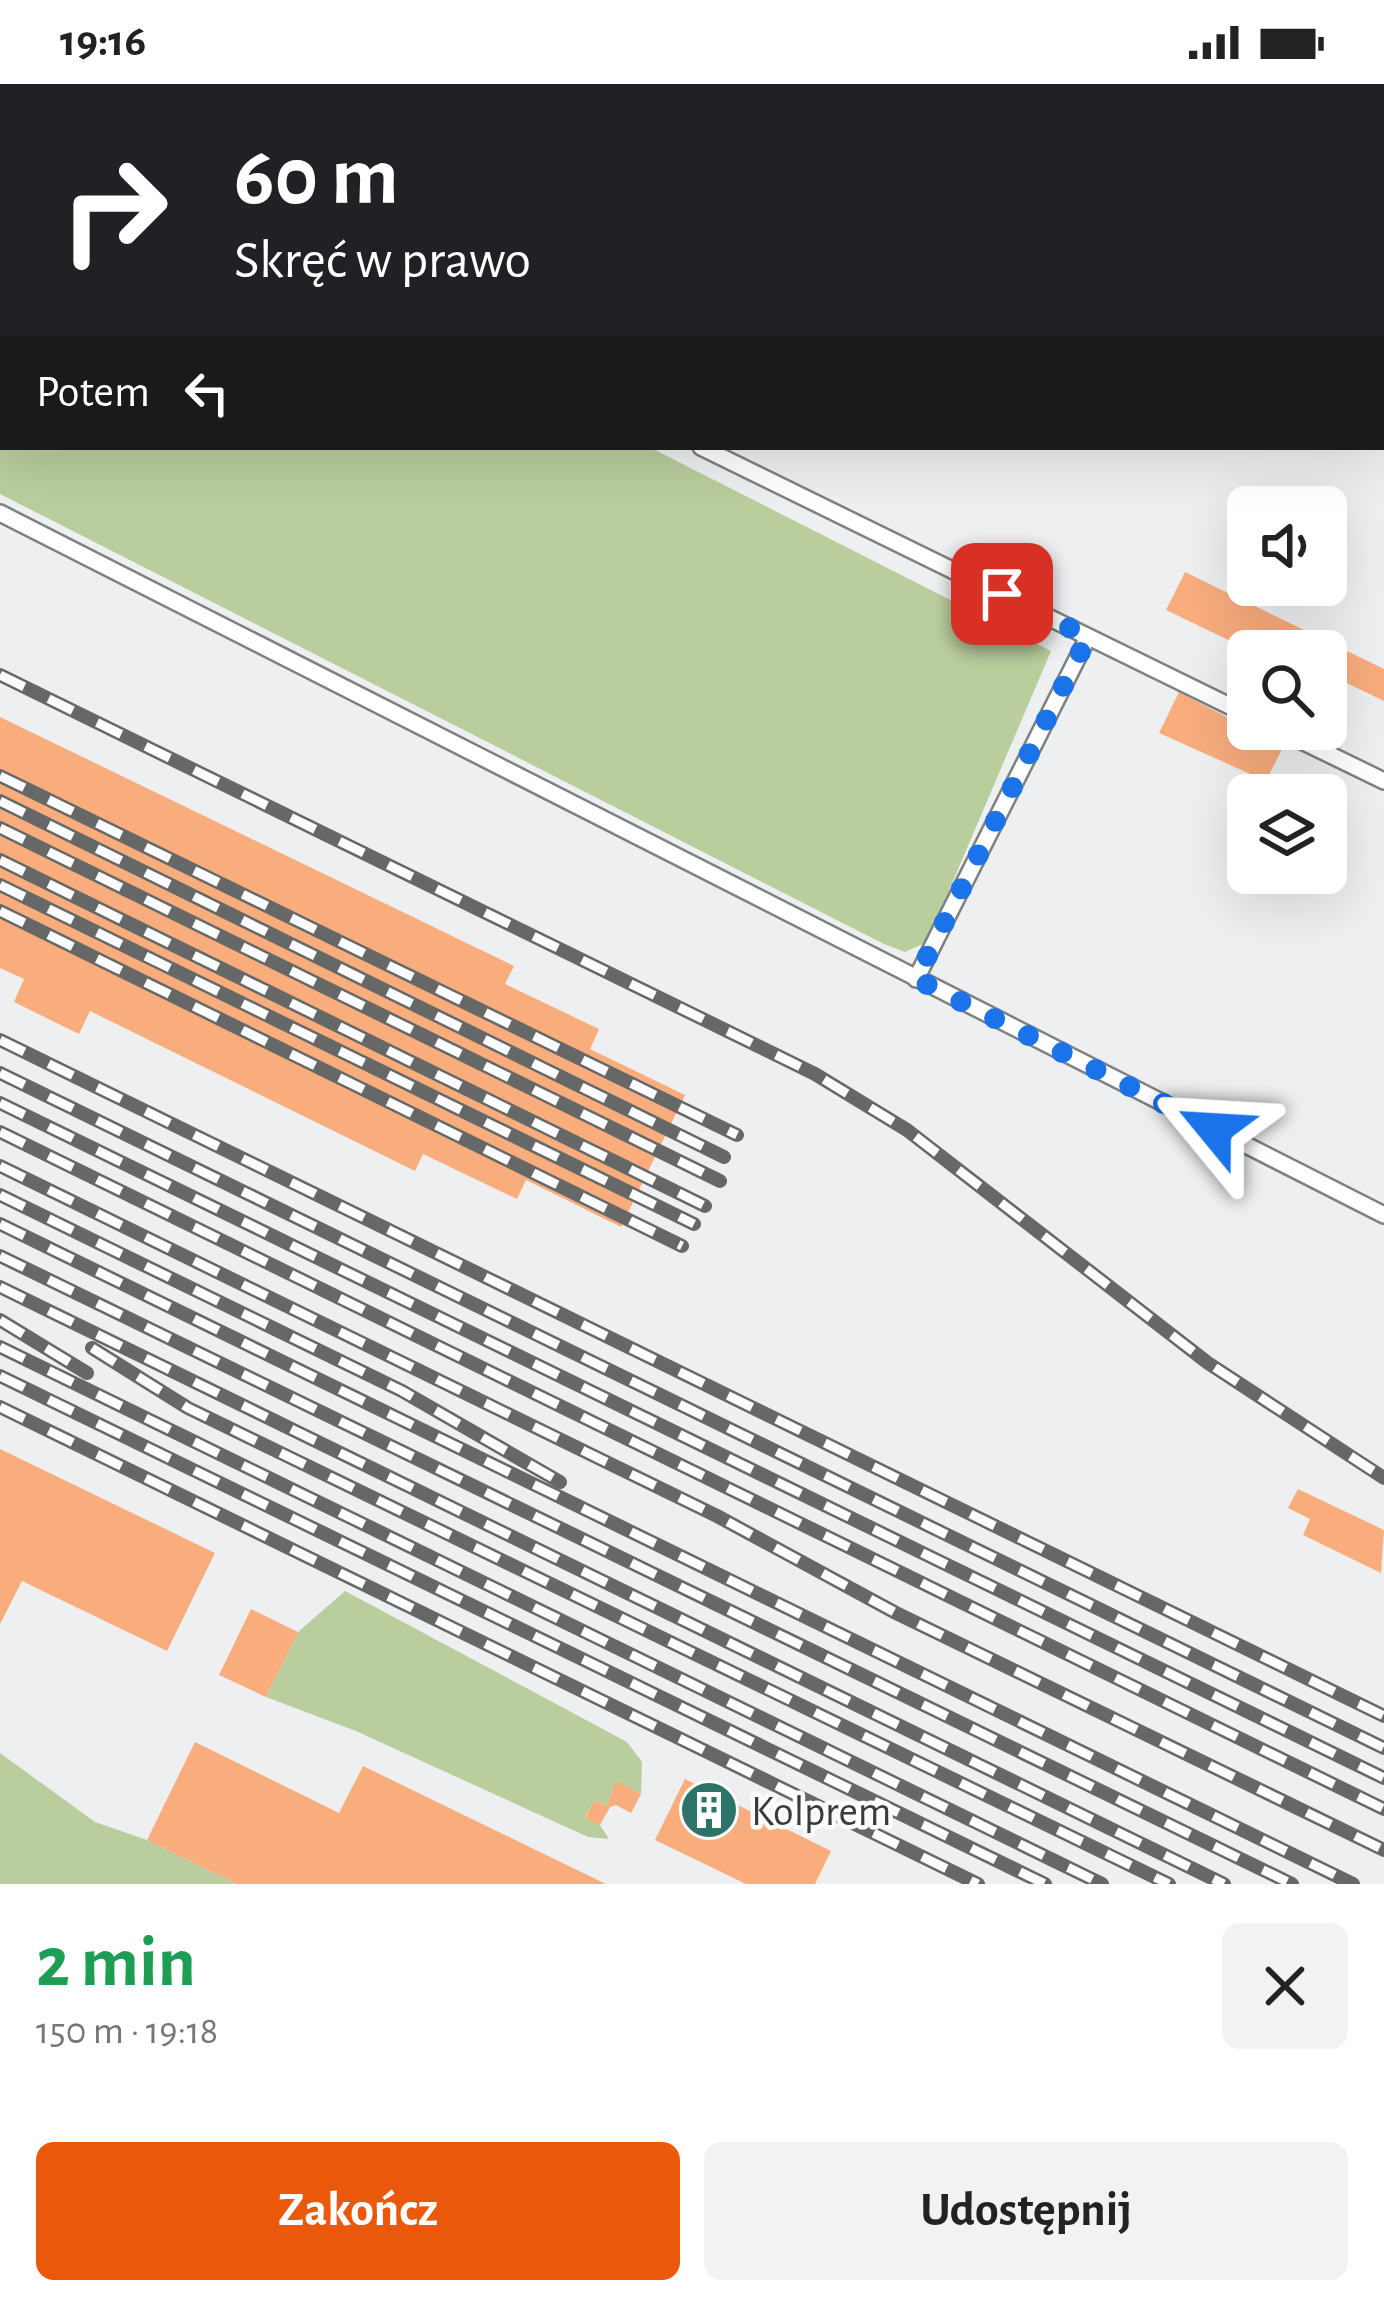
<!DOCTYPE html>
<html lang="pl">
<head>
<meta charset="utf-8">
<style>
  :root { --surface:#fff; --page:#f2f2f2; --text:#222; --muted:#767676; --accent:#ea580c }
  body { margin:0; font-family:"Alegreya Sans",sans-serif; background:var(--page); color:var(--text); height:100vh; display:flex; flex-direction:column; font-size:45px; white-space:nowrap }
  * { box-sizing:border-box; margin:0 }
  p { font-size:39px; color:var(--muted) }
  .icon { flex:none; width:66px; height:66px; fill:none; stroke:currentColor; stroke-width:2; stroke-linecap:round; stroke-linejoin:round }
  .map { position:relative; height:1800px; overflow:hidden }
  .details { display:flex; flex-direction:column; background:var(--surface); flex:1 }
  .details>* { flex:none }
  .hud { position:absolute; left:0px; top:0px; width:1386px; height:366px; box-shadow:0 12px 48px #0002; background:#202124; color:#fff; overflow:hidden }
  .buttons { position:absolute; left:1227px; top:402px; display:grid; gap:24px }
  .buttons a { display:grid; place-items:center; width:120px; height:120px; border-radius:18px; background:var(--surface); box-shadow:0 12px 48px #0002; font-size:60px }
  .pin { position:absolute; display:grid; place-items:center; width:102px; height:102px; color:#fff; margin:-51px; border-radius:24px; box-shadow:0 6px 18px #0006 }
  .me { position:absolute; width:132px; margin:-66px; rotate:297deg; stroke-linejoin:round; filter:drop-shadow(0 0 9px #0008) }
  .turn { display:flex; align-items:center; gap:42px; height:252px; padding:0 36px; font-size:54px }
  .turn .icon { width:156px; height:156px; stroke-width:2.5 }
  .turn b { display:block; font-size:84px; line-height:102px }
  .then { display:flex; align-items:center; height:114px; padding:0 36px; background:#0003; gap:24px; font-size:45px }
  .round { display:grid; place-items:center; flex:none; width:126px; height:126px; border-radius:18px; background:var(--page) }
  .summary { display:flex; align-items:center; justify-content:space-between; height:204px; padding:0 36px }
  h1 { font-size:72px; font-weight:600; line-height:90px; color:#1e9e55 }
  .button { display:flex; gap:24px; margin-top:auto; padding:24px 36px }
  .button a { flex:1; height:138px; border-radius:18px; background:var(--accent); color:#fff; font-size:48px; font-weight:600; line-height:138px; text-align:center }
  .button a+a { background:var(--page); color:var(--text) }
  .status { display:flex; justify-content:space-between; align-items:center; height:84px; padding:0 60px; background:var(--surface); direction:ltr }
  .status svg { height:33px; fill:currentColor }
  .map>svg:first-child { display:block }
</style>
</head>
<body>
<div class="status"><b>19:16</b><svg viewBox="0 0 49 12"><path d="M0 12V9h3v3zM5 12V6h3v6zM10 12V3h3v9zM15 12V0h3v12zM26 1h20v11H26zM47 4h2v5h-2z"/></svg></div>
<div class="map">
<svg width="1384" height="1800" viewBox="0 0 1384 1800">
  <rect width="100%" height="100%" fill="#edeff0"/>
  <g fill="#b9cd9d">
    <path d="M 0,33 L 3,363 L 649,363 L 1051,567 L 927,858 L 905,868 L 884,860 L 0,410 Z"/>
    <path d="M 345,1507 L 627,1658 L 642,1678 L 641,1710 L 616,1698 L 607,1722 L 595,1716 L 585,1733 L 600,1741 L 609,1755 L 588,1753 L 356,1647 L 266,1613 L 298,1548 Z"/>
    <path d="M 0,1669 L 95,1738 L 147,1756 L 237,1800 L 0,1800 Z"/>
  </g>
  <g fill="#f9ad7d">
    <path d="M 1185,488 L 1384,585 L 1384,617 L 1326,589 L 1326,567 L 1278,567 L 1260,558 L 1256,567 L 1251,567 L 1166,526 Z"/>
    <path d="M 1179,608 L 1283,663 L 1266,697 L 1159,649 Z"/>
    <path d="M 0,633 L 514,882 L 505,900 L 599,945 L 590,965 L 685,1011 L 621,1143 L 526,1096 L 517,1115 L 423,1070 L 415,1087 L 90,927 L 79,950 L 14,918 L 24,895 L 0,884 Z"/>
    <path d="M 0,1365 L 215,1469 L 167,1567 L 22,1497 L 0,1540 Z"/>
    <path d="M 1298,1405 L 1384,1446 L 1381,1489 L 1303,1451 L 1310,1435 L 1288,1424 Z"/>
    <path d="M 251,1525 L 298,1548 L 266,1613 L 219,1591 Z"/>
    <path d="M 195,1658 L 339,1729 L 363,1682 L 606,1800 L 237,1800 L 147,1756 Z"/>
    <path d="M 685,1695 L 831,1767 L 815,1800 L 746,1800 L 655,1756 Z"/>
    <path d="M 616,1697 L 641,1710 L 631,1729 L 616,1721 L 610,1723 L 600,1741 L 585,1734 L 595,1716 L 607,1722 Z"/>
  </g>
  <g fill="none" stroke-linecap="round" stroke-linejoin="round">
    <defs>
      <g id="lane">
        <path d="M 416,3 L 418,0"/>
        <path d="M 0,15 L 3,17"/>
        <path d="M 701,363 L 1248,631"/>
        <path d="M 0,429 L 1384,1131"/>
        <path d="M 1277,645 L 1384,697"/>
        <path d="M 916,895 L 1088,553"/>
      </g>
    </defs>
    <use href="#lane" stroke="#7e8081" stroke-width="20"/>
    <use href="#lane" stroke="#fff" stroke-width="15"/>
    <defs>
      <g id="rail">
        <path d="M 0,591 L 815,990 L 907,1046 L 1208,1279 L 1384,1394"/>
        <path d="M 0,692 L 737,1051"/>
        <path d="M 0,717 L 724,1073"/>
        <path d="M 0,744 L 720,1097"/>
        <path d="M 0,776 L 705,1122"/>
        <path d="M 0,801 L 694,1140"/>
        <path d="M 0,827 L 682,1162"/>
        <path d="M 0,956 L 1384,1632"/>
        <path d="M 0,989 L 1384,1664"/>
        <path d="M 0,1019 L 1384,1694"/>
        <path d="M 0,1048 L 1384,1725"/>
        <path d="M 0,1082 L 717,1432 L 896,1529 L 1384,1766"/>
        <path d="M 0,1111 L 402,1307 L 560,1398"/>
        <path d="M 0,1140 L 1353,1800"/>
        <path d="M 0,1172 L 1292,1800"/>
        <path d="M 0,1203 L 1224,1800"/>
        <path d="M 0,1236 L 87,1289"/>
        <path d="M 0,1263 L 1102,1800"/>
        <path d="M 92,1264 L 188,1324 L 1169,1800"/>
        <path d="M 0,1292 L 1045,1800"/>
        <path d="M 0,1323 L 978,1800"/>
      </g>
    </defs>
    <use href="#rail" stroke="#666868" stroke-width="14"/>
    <use href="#rail" stroke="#fafcfe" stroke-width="9" stroke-dasharray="27" stroke-linecap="butt"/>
  </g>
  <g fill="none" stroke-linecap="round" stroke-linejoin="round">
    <path stroke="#1a73e8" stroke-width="21" stroke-dasharray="0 37.8" d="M 1002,510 L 1088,553 L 916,895 L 1214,1045"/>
  </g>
  <defs>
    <symbol id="building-disc" viewBox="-11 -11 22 22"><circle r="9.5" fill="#2d7367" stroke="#fafcfe"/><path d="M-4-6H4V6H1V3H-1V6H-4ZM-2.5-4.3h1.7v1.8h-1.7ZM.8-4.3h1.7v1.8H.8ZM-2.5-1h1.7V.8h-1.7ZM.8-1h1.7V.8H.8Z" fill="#fff"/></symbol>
  </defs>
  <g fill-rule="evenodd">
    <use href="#building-disc" x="676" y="1693" width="66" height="66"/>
  </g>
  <g text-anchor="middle" stroke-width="9" stroke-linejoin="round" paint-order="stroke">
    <g font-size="42" fill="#393a3a" stroke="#fafcfe" text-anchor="start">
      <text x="751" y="1741">Kolprem</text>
    </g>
  </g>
</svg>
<div class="buttons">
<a><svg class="icon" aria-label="sound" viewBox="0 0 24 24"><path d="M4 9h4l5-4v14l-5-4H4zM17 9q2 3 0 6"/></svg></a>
<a><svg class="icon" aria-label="search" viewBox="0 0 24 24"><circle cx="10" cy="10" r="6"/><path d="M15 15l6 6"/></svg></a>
<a><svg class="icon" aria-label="layers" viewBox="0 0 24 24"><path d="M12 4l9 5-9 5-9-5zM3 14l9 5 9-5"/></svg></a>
</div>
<div class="pin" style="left:1002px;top:510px;background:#d93025"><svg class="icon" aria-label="arrive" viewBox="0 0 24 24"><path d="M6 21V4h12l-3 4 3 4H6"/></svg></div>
<svg class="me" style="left:1214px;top:1045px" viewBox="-20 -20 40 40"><path d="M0-17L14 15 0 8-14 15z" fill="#1a73e8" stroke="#fff" stroke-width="4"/></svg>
<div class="hud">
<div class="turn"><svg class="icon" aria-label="right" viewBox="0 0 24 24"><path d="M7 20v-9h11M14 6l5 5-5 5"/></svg><div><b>60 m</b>Skręć w prawo</div></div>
<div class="then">Potem<svg class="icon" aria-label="left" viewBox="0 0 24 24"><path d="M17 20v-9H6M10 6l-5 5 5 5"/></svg></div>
</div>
</div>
<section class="details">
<div class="summary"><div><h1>2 min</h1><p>150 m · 19:18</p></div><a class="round"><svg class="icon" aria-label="close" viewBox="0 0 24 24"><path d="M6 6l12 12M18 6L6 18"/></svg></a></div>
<div class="button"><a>Zakończ</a><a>Udostępnij</a></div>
</section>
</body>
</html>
